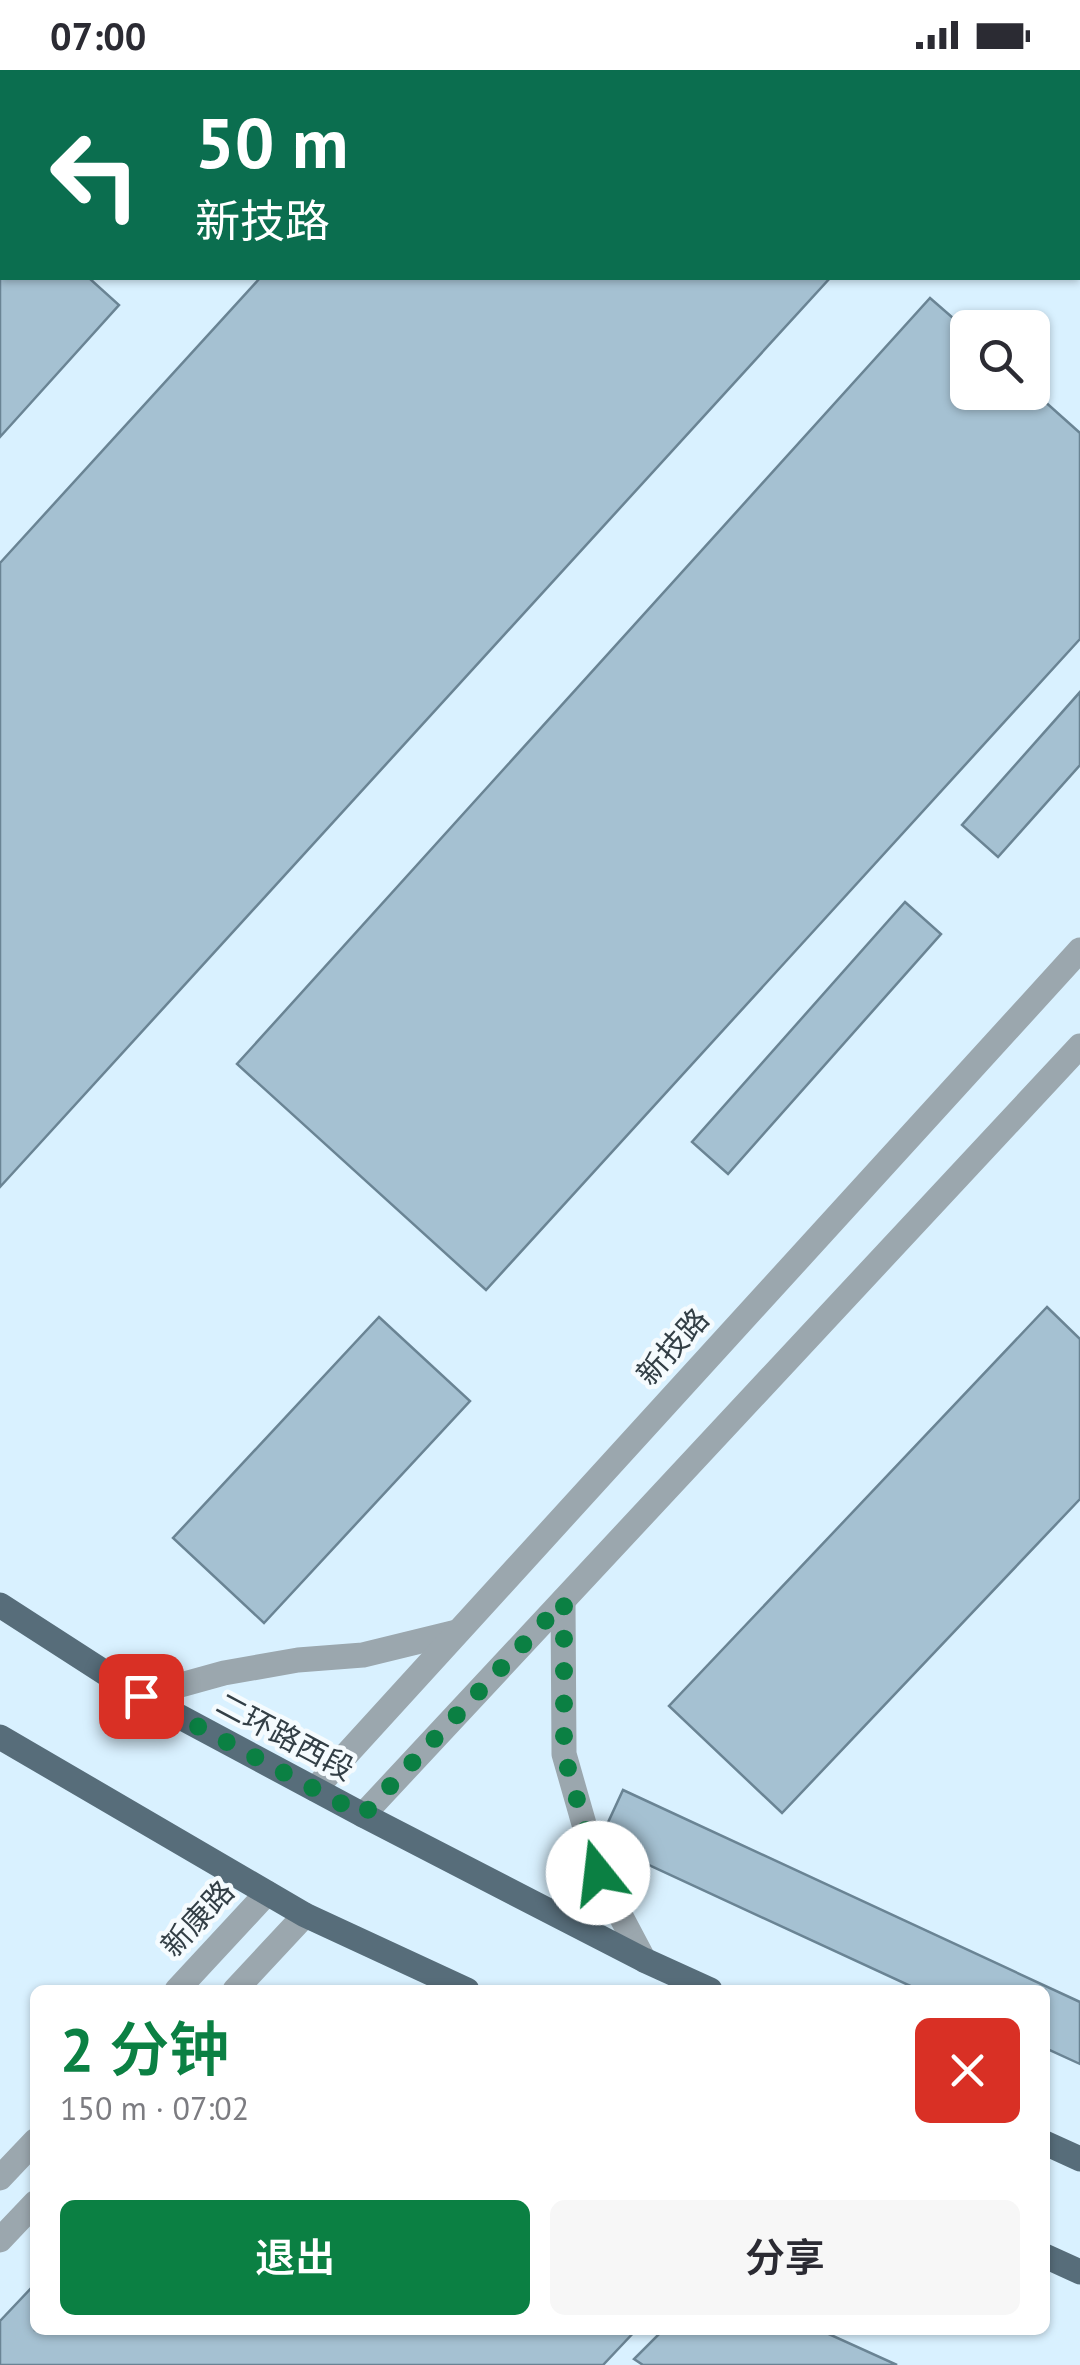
<!DOCTYPE html>
<html lang="zh">
<head>
<meta charset="utf-8">
<style>
  :root { --surface:#fff; --page:#f7f7f7; --text:#2b2b33; --muted:#7c7c81; --accent:#0b8043 }
  body { margin:0; font-family:"PT Sans","Noto Sans SC",sans-serif; background:var(--page); color:var(--text); height:100vh; display:flex; flex-direction:column; font-size:38px; white-space:nowrap }
  * { box-sizing:border-box; margin:0 }
  p { font-size:32px; color:var(--muted) }
  .icon { flex:none; width:55px; height:55px; fill:none; stroke:currentColor; stroke-width:2; stroke-linecap:round; stroke-linejoin:round }
  .map { position:relative; flex:1; overflow:hidden }
  .sheet { position:absolute; left:30px; top:1915px; width:1020px; height:350px; display:flex; flex-direction:column; background:var(--surface); border-radius:15px; box-shadow:0 2px 8px #0004 }
  .sheet>* { flex:none }
  .guide { position:absolute; left:0px; top:0px; width:1080px; height:210px; box-shadow:0 2px 8px #0004; background:#0b6e4f; color:#fff; overflow:hidden }
  .fabs { position:absolute; left:950px; top:240px; display:grid; gap:20px }
  .fabs a { display:grid; place-items:center; width:100px; height:100px; border-radius:15px; background:var(--surface); box-shadow:0 2px 8px #0004; font-size:50px }
  .pin { position:absolute; display:grid; place-items:center; width:85px; height:85px; color:#fff; margin:-42px; border-radius:20px; box-shadow:0 5px 15px #0006 }
  .me { position:absolute; width:110px; margin:-55px; rotate:344deg; stroke-linejoin:round; filter:drop-shadow(0 0 8px #0008) }
  .turn { display:flex; align-items:center; gap:35px; height:210px; padding:0 30px; font-size:45px }
  .turn .icon { width:130px; height:130px; stroke-width:2.5 }
  .turn b { display:block; font-size:70px; line-height:85px }
  .round { display:grid; place-items:center; flex:none; width:105px; height:105px; border-radius:15px; background:var(--page) }
  .head { display:flex; align-items:center; justify-content:space-between; height:170px; padding:0 30px }
  h1 { font-size:60px; font-weight:600; line-height:75px; color:var(--accent) }
  .cta { display:flex; gap:20px; margin-top:auto; padding:20px 30px }
  .cta a { flex:1; height:115px; border-radius:15px; background:var(--accent); color:#fff; font-size:40px; font-weight:600; line-height:115px; text-align:center }
  .cta a+a { background:var(--page); color:var(--text) }
  .status { display:flex; justify-content:space-between; align-items:center; height:70px; padding:0 50px; background:var(--surface); direction:ltr }
  .status svg { height:28px; fill:currentColor }
  .map>svg:first-child { display:block }
</style>
</head>
<body>
<div class="status"><b>07:00</b><svg viewBox="0 0 49 12"><path d="M0 12V9h3v3zM5 12V6h3v6zM10 12V3h3v9zM15 12V0h3v12zM26 1h20v11H26zM47 4h2v5h-2z"/></svg></div>
<div class="map">
<svg width="1080" height="2295" viewBox="0 0 1080 2295">
  <rect width="100%" height="100%" fill="#d9f1ff"/>
  <g fill="#a5c1d2" stroke="#6a8494" stroke-width="2.5">
    <path d="M 107,0 L 292,0 L 290,2 L 109,2 Z"/>
    <path d="M 449,0 L 677,0 L 680,2 L 447,2 Z"/>
    <path d="M 919,0 L 1080,0 L 1080,160 L 1078,158 L 1078,2 L 922,2 Z"/>
    <path d="M 0,127 L 2,129 L 2,208 L 89,208 L 119,235 L 0,367 Z"/>
    <path d="M 260,208 L 830,208 L 0,1117 L 0,493 Z"/>
    <path d="M 930,228 L 968,261 L 968,322 L 1032,322 L 1032,320 L 1080,363 L 1080,569 L 486,1220 L 237,994 Z"/>
    <path d="M 1080,622 L 1080,695 L 998,787 L 962,755 Z"/>
    <path d="M 905,832 L 941,864 L 728,1104 L 692,1072 Z"/>
    <path d="M 1047,1237 L 1080,1269 L 1080,1429 L 782,1743 L 669,1636 Z"/>
    <path d="M 379,1247 L 470,1331 L 264,1553 L 173,1468 Z"/>
    <path d="M 623,1720 L 1080,1932 L 1080,1994 L 1045,1978 L 1045,1920 L 919,1920 L 599,1772 Z"/>
    <path d="M 35,2214 L 35,2260 L 636,2260 L 603,2295 L 0,2295 L 0,2251 Z"/>
    <path d="M 663,2260 L 820,2260 L 897,2295 L 643,2295 L 634,2289 Z"/>
  </g>
  <g fill="none" stroke-linecap="round" stroke-linejoin="round">
    <g stroke="#9ba7ae" stroke-width="25">
      <path d="M 563,1531 L 564,1684 L 598,1803 L 644,1890"/>
      <path d="M 141,1626 L 224,1603 L 298,1590 L 363,1585 L 457,1562"/>
      <path d="M 315,1719 L 1080,880"/>
      <path d="M 363,1745 L 1080,976"/>
      <path d="M 177,1920 L 267,1823"/>
      <path d="M 235,1920 L 305,1845"/>
      <path d="M 0,2108 L 35,2071"/>
      <path d="M 0,2170 L 35,2133"/>
    </g>
    <g stroke="#576d7a" stroke-width="25">
      <path d="M 0,1535 L 141,1626 L 363,1745 L 644,1890 L 710,1920"/>
      <path d="M 0,1667 L 305,1845 L 467,1920"/>
      <path d="M 1045,2073 L 1080,2089"/>
      <path d="M 1045,2186 L 1080,2202"/>
    </g>
  </g>
  <g fill="none" stroke-linecap="round" stroke-linejoin="round">
    <path stroke="#0b8043" stroke-width="18" stroke-dasharray="0 32.4" d="M 141,1626 L 363,1745 L 564,1531 L 564,1684 L 598,1803"/>
  </g>
  <g text-anchor="middle" stroke-width="9" stroke-linejoin="round" paint-order="stroke">
    <g font-size="30" fill="#333f46" stroke="#f5fbfe">
      <text transform="translate(673 1277) rotate(-48)" y="10">新技路</text>
      <text transform="translate(285 1667) rotate(28)" y="10">二环路西段</text>
      <text transform="translate(198 1849) rotate(-47)" y="10">新康路</text>
    </g>
  </g>
</svg>
<div class="fabs">
<a><svg class="icon" aria-label="search" viewBox="0 0 24 24"><circle cx="10" cy="10" r="6"/><path d="M15 15l6 6"/></svg></a>
</div>
<div class="pin" style="left:141px;top:1626px;background:#d93025"><svg class="icon" aria-label="arrive" viewBox="0 0 24 24"><path d="M6 21V4h12l-3 4 3 4H6"/></svg></div>
<svg class="me" style="left:598px;top:1803px" viewBox="-20 -20 40 40"><circle r="19" fill="#fff"/><path d="M0-13L10 11 0 6-10 11z" fill="#0b8043"/></svg>
<div class="guide">
<div class="turn"><svg class="icon" aria-label="left" viewBox="0 0 24 24"><path d="M17 20v-9H6M10 6l-5 5 5 5"/></svg><div><b>50 m</b>新技路</div></div>
</div>
<section class="sheet">
<div class="head"><div><h1>2 分钟</h1><p>150 m · 07:02</p></div><a class="round" style="background:#d93025;color:#fff"><svg class="icon" aria-label="close" viewBox="0 0 24 24"><path d="M6 6l12 12M18 6L6 18"/></svg></a></div>
<div class="cta"><a>退出</a><a>分享</a></div>
</section>
</div>
</body>
</html>
